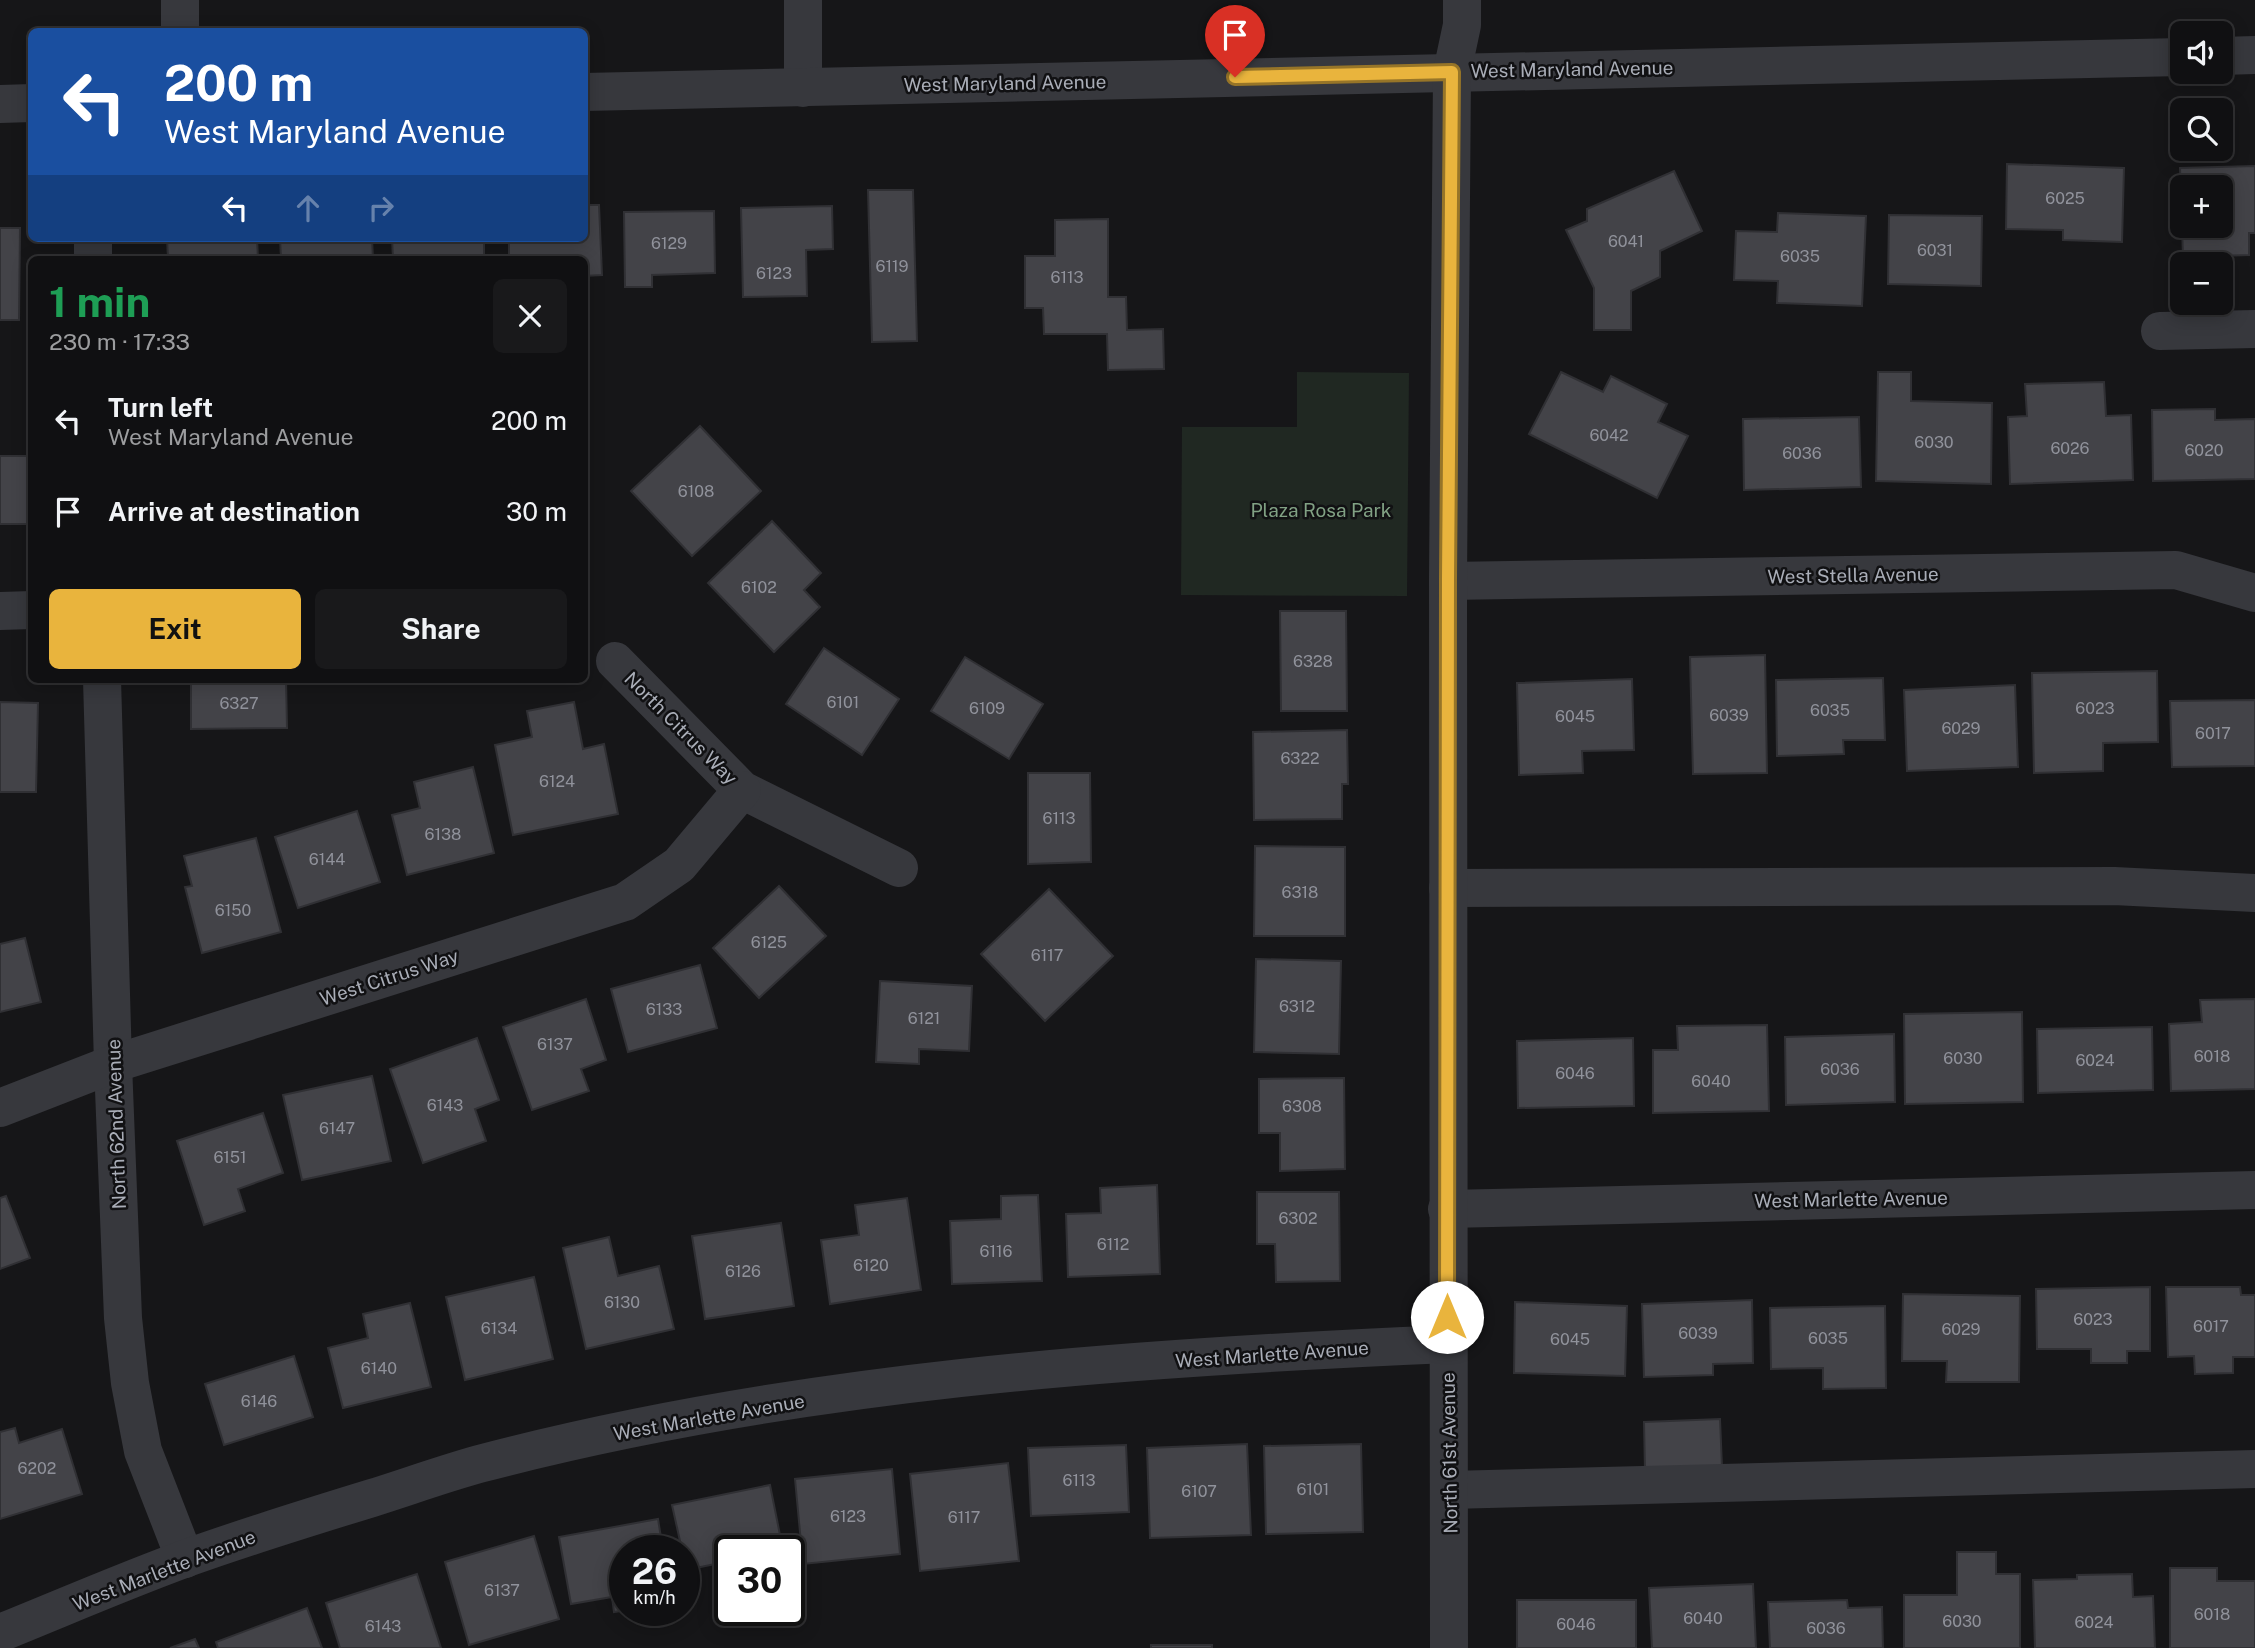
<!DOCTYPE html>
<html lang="en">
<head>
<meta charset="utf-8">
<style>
  :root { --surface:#101012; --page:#19191b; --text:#f1f3f6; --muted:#9c9d9f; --line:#303032; --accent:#e9b43d }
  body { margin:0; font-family:"Public Sans",sans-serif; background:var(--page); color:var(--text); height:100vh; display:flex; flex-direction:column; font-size:26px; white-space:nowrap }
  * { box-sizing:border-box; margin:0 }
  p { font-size:23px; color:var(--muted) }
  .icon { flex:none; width:38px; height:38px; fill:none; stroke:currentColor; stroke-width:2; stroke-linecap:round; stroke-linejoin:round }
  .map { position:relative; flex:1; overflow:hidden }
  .sheet { position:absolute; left:28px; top:256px; width:560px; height:427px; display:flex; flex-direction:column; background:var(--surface); border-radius:10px; box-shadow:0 4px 18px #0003,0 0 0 2px var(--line) }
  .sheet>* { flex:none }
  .banner { position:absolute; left:28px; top:28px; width:560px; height:214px; border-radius:10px; box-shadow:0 4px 18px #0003,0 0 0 2px var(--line); background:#1a4fa0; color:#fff; overflow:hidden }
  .fabs { position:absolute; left:2170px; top:21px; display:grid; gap:14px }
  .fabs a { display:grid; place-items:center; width:63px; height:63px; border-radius:10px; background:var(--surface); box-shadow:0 4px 18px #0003,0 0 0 2px var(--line); font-size:35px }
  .speed { position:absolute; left:609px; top:1535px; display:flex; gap:14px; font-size:35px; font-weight:700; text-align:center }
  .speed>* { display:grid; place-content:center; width:91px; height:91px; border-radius:50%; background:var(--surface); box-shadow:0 4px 18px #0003,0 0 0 2px var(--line); line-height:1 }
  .speed small { font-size:18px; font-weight:400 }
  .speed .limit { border:4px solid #111; border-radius:10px; background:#fff; color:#111 }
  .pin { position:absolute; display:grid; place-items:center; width:60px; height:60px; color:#fff; margin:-72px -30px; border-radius:50% 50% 50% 0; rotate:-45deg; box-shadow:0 0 7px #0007 }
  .pin .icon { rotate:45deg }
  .me { position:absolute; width:77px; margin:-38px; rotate:0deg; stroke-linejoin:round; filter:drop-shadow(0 0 5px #0008) }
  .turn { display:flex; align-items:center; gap:24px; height:147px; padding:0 21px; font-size:32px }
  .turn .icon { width:91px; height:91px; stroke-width:2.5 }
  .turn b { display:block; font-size:49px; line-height:60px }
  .lanes { display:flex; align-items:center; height:66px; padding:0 21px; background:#0003; justify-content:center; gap:35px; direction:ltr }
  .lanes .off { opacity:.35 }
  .round { display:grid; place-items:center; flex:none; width:74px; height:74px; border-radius:10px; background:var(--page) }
  .overview { display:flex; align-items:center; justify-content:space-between; height:119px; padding:0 21px }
  h1 { font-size:42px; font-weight:700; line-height:52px; color:#1e9e55 }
  .cta { display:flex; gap:14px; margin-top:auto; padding:14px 21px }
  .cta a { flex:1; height:80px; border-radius:10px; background:var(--accent); color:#111; font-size:28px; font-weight:700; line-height:80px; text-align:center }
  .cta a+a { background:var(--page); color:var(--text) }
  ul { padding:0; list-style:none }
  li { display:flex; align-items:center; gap:21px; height:91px; padding:0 21px }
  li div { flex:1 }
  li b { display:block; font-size:26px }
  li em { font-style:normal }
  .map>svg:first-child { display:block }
</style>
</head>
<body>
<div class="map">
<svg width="2255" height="1648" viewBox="0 0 2255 1648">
  <rect width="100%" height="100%" fill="#161618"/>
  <path fill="#202822" d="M 1297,372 L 1409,373 L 1407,596 L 1181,595 L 1182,427 L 1297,427 Z"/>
  <g fill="#434348" stroke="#303034" stroke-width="2">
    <path d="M 2007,164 L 2124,168 L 2122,242 L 2063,240 L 2063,230 L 2006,229 Z"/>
    <path d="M 2255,166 L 2255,233 L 2249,233 L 2249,255 L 2183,257 L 2182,226 L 2221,226 L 2221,187 L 2182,187 L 2182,225 L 2180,168 Z"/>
    <path d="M 1674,171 L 1702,231 L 1660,251 L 1660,277 L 1631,291 L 1631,330 L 1594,330 L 1594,288 L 1566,230 L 1587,221 L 1587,209 Z"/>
    <path d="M 868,190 L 913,190 L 917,341 L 872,342 Z"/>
    <path d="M 584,205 L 599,205 L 602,275 L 584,276 L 584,259 L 509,259 L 509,238 L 584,238 Z"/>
    <path d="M 832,206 L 833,249 L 806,250 L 807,296 L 743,297 L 741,208 Z"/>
    <path d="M 714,211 L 715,273 L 652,275 L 652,287 L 625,287 L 624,212 Z"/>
    <path d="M 1778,213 L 1866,216 L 1862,306 L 1777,303 L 1778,281 L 1734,280 L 1736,231 L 1777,232 Z"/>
    <path d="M 1889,215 L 1982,216 L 1981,286 L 1888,284 Z"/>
    <path d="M 1108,219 L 1108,297 L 1126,297 L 1127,330 L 1163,329 L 1164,369 L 1108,370 L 1107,334 L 1044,334 L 1043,308 L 1025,308 L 1025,256 L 1055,256 L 1055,220 Z"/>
    <path d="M 0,228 L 20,228 L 19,320 L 0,320 Z"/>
    <path d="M 167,238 L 257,238 L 258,259 L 168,259 Z"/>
    <path d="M 280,238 L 372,238 L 373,259 L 281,259 Z"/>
    <path d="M 392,238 L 484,238 L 484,259 L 393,259 Z"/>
    <path d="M 1561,372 L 1603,392 L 1611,376 L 1667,404 L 1658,422 L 1688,436 L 1657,498 L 1529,434 Z"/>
    <path d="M 1878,372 L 1911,372 L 1911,401 L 1992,403 L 1991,484 L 1876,481 Z"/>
    <path d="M 2104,382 L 2106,416 L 2131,415 L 2133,480 L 2010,484 L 2008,417 L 2027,416 L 2025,384 Z"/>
    <path d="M 2215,409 L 2215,420 L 2255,419 L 2255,479 L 2153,481 L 2152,410 Z"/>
    <path d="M 1859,417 L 1861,487 L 1744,490 L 1743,419 Z"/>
    <path d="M 700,426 L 761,491 L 692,556 L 631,491 Z"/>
    <rect x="0" y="456" width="32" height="68"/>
    <path d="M 772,521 L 821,573 L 804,590 L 820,607 L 774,652 L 708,583 Z"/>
    <path d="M 1280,611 L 1346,611 L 1347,711 L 1281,711 Z"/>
    <path d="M 824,648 L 899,699 L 862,755 L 786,704 Z"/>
    <path d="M 1765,655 L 1767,773 L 1693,774 L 1690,657 Z"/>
    <path d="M 965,657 L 1043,704 L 1009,759 L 931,711 Z"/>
    <path d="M 2157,671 L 2158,742 L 2103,743 L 2103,771 L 2034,773 L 2032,673 Z"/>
    <path d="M 1883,678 L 1885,740 L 1843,740 L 1844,754 L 1777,756 L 1776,680 Z"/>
    <path d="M 191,679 L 286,679 L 287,728 L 191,729 Z"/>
    <path d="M 1632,679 L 1634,750 L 1582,751 L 1583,773 L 1519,775 L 1517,683 Z"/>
    <path d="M 2015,685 L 2018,767 L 1907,771 L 1904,690 Z"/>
    <path d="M 2255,700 L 2255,766 L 2172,767 L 2170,701 Z"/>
    <path d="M 0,702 L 38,703 L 36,792 L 0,792 Z"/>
    <path d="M 574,702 L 583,749 L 604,744 L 618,814 L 513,835 L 495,745 L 532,737 L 527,711 Z"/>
    <path d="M 1347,730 L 1348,784 L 1342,784 L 1342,819 L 1254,820 L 1253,732 Z"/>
    <path d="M 473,767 L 494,853 L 407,875 L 392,815 L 420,808 L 414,782 Z"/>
    <path d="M 1028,773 L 1090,773 L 1091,862 L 1028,864 Z"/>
    <path d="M 357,811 L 380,882 L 298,908 L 275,837 Z"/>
    <path d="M 256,838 L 281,932 L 202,953 L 185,887 L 192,886 L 184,856 Z"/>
    <path d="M 1255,846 L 1345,847 L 1345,936 L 1254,936 Z"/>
    <path d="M 779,886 L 826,936 L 759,998 L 713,948 Z"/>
    <path d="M 1049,889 L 1113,956 L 1045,1021 L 981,954 Z"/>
    <path d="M 25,938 L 41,1002 L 0,1012 L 0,944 Z"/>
    <path d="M 1256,959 L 1341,961 L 1339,1054 L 1254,1052 Z"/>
    <path d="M 700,965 L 717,1028 L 628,1052 L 611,989 Z"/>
    <path d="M 880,981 L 972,986 L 969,1051 L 919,1049 L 919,1064 L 876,1062 Z"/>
    <path d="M 586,999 L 606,1060 L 581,1069 L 589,1091 L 532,1110 L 503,1027 Z"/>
    <path d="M 2255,999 L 2255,1089 L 2171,1091 L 2169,1024 L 2202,1022 L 2200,1000 Z"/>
    <path d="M 2022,1012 L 2023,1102 L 1905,1104 L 1904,1014 Z"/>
    <path d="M 1767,1025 L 1769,1111 L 1653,1113 L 1653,1050 L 1678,1050 L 1677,1026 Z"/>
    <path d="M 2152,1027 L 2153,1090 L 2038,1093 L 2037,1029 Z"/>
    <path d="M 1894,1034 L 1895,1102 L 1786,1105 L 1785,1037 Z"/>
    <path d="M 477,1038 L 499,1100 L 475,1109 L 486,1141 L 423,1163 L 390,1069 Z"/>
    <path d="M 1633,1038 L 1634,1106 L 1518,1108 L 1517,1041 Z"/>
    <path d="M 372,1076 L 391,1161 L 302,1180 L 283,1095 Z"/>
    <path d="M 1344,1078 L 1345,1169 L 1280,1171 L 1280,1133 L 1259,1133 L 1259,1079 Z"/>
    <path d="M 263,1113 L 283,1173 L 238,1189 L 245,1211 L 204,1225 L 177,1141 Z"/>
    <path d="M 1157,1185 L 1160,1274 L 1068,1277 L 1066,1214 L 1101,1213 L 1100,1188 Z"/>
    <path d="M 1257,1192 L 1339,1192 L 1340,1281 L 1276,1282 L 1275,1244 L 1257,1244 Z"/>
    <path d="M 1038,1195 L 1042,1281 L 952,1284 L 950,1221 L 1001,1219 L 1001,1196 Z"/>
    <path d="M 6,1196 L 30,1258 L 0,1269 L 0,1198 Z"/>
    <path d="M 907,1198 L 921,1290 L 830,1304 L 821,1240 L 859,1235 L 855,1205 Z"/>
    <path d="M 781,1223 L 794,1306 L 705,1319 L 692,1236 Z"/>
    <path d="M 609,1237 L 618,1276 L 659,1266 L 674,1329 L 586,1349 L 563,1248 Z"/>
    <path d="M 534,1277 L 553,1359 L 465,1380 L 446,1297 Z"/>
    <path d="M 2150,1287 L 2150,1351 L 2127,1351 L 2127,1363 L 2091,1363 L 2091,1349 L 2037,1349 L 2036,1289 Z"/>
    <path d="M 2166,1287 L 2240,1287 L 2241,1295 L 2255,1295 L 2255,1357 L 2233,1357 L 2233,1373 L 2195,1374 L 2194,1356 L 2168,1357 Z"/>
    <path d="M 1903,1294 L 2020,1296 L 2019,1382 L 1946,1382 L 1947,1361 L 1902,1361 Z"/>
    <path d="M 1752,1300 L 1753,1363 L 1713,1364 L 1713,1375 L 1644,1377 L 1642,1304 Z"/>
    <path d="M 1515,1302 L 1627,1306 L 1625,1376 L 1514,1373 Z"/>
    <path d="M 410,1303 L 431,1387 L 343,1408 L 328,1348 L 368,1338 L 363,1314 Z"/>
    <path d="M 1885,1306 L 1886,1388 L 1823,1389 L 1823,1368 L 1771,1369 L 1770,1308 Z"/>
    <path d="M 294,1356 L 313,1417 L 224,1445 L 205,1384 Z"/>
    <path d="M 1720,1419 L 1722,1467 L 1645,1470 L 1644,1422 Z"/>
    <path d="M 15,1428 L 19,1443 L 62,1429 L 82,1494 L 0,1519 L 0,1432 Z"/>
    <path d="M 1247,1444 L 1251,1535 L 1150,1538 L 1147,1448 Z"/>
    <path d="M 1361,1444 L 1363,1532 L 1266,1534 L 1264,1446 Z"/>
    <path d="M 1126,1445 L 1129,1512 L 1031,1516 L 1028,1448 Z"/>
    <path d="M 1008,1463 L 1019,1561 L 920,1571 L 910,1474 Z"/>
    <path d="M 892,1469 L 900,1554 L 803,1564 L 795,1479 Z"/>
    <path d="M 770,1485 L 783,1550 L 730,1550 L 730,1561 L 686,1570 L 684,1550 L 682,1550 L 672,1505 Z"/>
    <path d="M 658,1519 L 663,1550 L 625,1550 L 625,1610 L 627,1610 L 614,1612 L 612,1597 L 571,1604 L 559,1537 Z"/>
    <path d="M 534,1536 L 559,1619 L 469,1645 L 445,1562 Z"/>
    <path d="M 1957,1552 L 1996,1552 L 1996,1574 L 2020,1574 L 2020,1648 L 1904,1648 L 1904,1595 L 1957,1595 Z"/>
    <path d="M 2170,1568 L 2217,1568 L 2217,1581 L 2255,1581 L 2255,1648 L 2170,1648 Z"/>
    <path d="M 417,1574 L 441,1648 L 340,1648 L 326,1603 Z"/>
    <path d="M 2132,1574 L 2133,1597 L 2153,1596 L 2155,1648 L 2035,1648 L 2033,1580 L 2077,1579 L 2077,1575 Z"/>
    <path d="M 1753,1584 L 1756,1648 L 1652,1648 L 1649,1588 Z"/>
    <rect x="1517" y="1600" width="119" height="48"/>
    <path d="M 1847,1600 L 1848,1608 L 1882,1607 L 1883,1648 L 1770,1648 L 1768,1602 Z"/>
    <path d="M 307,1608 L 322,1648 L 218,1648 L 216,1642 Z"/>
    <path d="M 195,1639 L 199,1648 L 170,1648 Z"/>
    <rect x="1151" y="1645" width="61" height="3"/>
  </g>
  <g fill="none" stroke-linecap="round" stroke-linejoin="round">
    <g stroke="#37383d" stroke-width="38">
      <path d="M 180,32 L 180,0"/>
      <path d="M 2221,56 L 2255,55"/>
      <path d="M 803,88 L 803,0"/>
      <path d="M 584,92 L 2182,57"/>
      <path d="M 0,104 L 32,103"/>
      <path d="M 93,238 L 93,259"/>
      <path d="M 2160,331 L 2255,329"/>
      <path d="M 1448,581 L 2176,570 L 2255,593"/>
      <path d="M 0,611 L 32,610"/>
      <path d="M 615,661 L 742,790 L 899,868"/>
      <path d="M 102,679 L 113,1064 L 123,1318 L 130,1383 L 143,1451 L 185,1559"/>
      <path d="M 1448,888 L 2114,886 L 2255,893"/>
      <path d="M 0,1108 L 113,1064 L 625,902 L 679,865 L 742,790"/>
      <path d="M 1447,1209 L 2255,1190"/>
      <path d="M 1450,1490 L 2255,1469"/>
      <path d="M 0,1633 C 62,1608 124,1581 187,1558 C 248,1536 310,1517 372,1498 C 407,1487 443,1474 479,1464 C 794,1381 1123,1358 1448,1344"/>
      <path d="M 1449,1648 L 1448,581 L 1452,72 L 1462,25 L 1462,0"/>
    </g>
  </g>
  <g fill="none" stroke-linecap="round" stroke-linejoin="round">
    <defs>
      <path id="route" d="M 1235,77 L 1452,72 L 1448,580 L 1447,1317"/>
    </defs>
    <use href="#route" stroke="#977528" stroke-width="18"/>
    <use href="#route" stroke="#e9b43d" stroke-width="12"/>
  </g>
  <g text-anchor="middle" stroke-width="5" stroke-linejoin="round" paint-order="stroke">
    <g font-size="16" fill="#90929b">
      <text x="2065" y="204">6025</text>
      <text x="1626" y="247">6041</text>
      <text x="669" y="249">6129</text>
      <text x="1935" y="256">6031</text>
      <text x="1800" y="262">6035</text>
      <text x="892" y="272">6119</text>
      <text x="774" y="279">6123</text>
      <text x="1067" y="283">6113</text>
      <text x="1609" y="441">6042</text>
      <text x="1934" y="448">6030</text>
      <text x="2070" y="454">6026</text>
      <text x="2204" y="456">6020</text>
      <text x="1802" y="459">6036</text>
      <text x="696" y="497">6108</text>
      <text x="759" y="593">6102</text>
      <text x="1313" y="667">6328</text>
      <text x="843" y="708">6101</text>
      <text x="239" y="709">6327</text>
      <text x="987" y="714">6109</text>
      <text x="2095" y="714">6023</text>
      <text x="1830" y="716">6035</text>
      <text x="1729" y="721">6039</text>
      <text x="1575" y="722">6045</text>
      <text x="1961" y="734">6029</text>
      <text x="2213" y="739">6017</text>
      <text x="1300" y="764">6322</text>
      <text x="557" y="787">6124</text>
      <text x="1059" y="824">6113</text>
      <text x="443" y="840">6138</text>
      <text x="327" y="865">6144</text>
      <text x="1300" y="898">6318</text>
      <text x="233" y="916">6150</text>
      <text x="769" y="948">6125</text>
      <text x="1047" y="961">6117</text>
      <text x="1297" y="1012">6312</text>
      <text x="664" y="1015">6133</text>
      <text x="924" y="1024">6121</text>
      <text x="555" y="1050">6137</text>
      <text x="2212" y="1062">6018</text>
      <text x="1963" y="1064">6030</text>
      <text x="2095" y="1066">6024</text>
      <text x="1840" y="1075">6036</text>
      <text x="1575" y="1079">6046</text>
      <text x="1711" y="1087">6040</text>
      <text x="445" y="1111">6143</text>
      <text x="1302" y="1112">6308</text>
      <text x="337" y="1134">6147</text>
      <text x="230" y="1163">6151</text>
      <text x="1298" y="1224">6302</text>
      <text x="1113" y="1250">6112</text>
      <text x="996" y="1257">6116</text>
      <text x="871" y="1271">6120</text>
      <text x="743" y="1277">6126</text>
      <text x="622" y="1308">6130</text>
      <text x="2093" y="1325">6023</text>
      <text x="2211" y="1332">6017</text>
      <text x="499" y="1334">6134</text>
      <text x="1961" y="1335">6029</text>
      <text x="1698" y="1339">6039</text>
      <text x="1828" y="1344">6035</text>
      <text x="1570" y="1345">6045</text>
      <text x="379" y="1374">6140</text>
      <text x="259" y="1407">6146</text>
      <text x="37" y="1474">6202</text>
      <text x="1079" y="1486">6113</text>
      <text x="1313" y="1495">6101</text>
      <text x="1199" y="1497">6107</text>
      <text x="848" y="1522">6123</text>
      <text x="964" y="1523">6117</text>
      <text x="502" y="1596">6137</text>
      <text x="2212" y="1620">6018</text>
      <text x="1703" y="1624">6040</text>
      <text x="1962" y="1627">6030</text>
      <text x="2094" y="1628">6024</text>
      <text x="1576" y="1630">6046</text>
      <text x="383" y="1632">6143</text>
      <text x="1826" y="1634">6036</text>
    </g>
    <g font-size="19" fill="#a9adb7" stroke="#111113">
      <text transform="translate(1572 69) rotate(-1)" y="7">West Maryland Avenue</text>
      <text transform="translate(1005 83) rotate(-1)" y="7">West Maryland Avenue</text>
      <text transform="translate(1853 575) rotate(-1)" y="7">West Stella Avenue</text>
      <text transform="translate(681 728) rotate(45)" y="7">North Citrus Way</text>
      <text transform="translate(389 977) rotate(-18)" y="7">West Citrus Way</text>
      <text transform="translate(116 1124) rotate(-92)" y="7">North 62nd Avenue</text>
      <text transform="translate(1851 1199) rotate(-1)" y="7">West Marlette Avenue</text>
      <text transform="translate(1272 1354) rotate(-4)" y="7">West Marlette Avenue</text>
      <text transform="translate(709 1417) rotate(-10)" y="7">West Marlette Avenue</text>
      <text transform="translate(1449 1453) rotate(-91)" y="7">North 61st Avenue</text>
      <text transform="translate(164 1570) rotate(-21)" y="7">West Marlette Avenue</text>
    </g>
    <g font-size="19" fill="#81a184" stroke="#111113">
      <text x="1321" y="517">Plaza Rosa Park</text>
    </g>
  </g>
</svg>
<div class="fabs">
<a><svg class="icon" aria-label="sound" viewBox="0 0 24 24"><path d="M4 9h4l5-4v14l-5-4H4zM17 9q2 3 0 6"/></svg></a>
<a><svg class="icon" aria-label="search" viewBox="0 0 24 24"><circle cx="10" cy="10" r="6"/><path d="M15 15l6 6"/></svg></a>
<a>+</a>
<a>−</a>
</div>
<div class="speed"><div>26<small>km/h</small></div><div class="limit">30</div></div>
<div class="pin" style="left:1235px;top:77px;background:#d93025"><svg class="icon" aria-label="arrive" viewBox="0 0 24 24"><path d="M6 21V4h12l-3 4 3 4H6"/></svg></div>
<svg class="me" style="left:1447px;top:1317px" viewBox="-20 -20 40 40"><circle r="19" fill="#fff"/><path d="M0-13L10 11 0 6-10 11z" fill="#e9b43d"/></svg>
<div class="banner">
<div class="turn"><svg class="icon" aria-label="left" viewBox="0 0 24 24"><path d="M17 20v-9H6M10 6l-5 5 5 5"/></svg><div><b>200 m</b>West Maryland Avenue</div></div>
<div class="lanes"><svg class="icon" aria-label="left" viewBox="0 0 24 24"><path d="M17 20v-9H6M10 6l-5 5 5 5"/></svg><svg class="icon off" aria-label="ahead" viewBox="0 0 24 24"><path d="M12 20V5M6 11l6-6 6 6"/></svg><svg class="icon off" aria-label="right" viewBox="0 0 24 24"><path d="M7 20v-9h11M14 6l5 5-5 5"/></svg></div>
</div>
<section class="sheet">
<div class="overview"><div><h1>1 min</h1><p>230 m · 17:33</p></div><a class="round"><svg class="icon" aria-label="close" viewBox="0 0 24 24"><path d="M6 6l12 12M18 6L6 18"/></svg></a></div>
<ul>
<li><svg class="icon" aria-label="left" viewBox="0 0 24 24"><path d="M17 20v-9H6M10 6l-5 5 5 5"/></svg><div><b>Turn left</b><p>West Maryland Avenue</p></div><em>200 m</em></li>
<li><svg class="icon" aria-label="arrive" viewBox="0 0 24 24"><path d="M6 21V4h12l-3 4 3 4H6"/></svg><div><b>Arrive at destination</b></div><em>30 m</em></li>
</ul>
<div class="cta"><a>Exit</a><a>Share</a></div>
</section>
</div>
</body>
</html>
